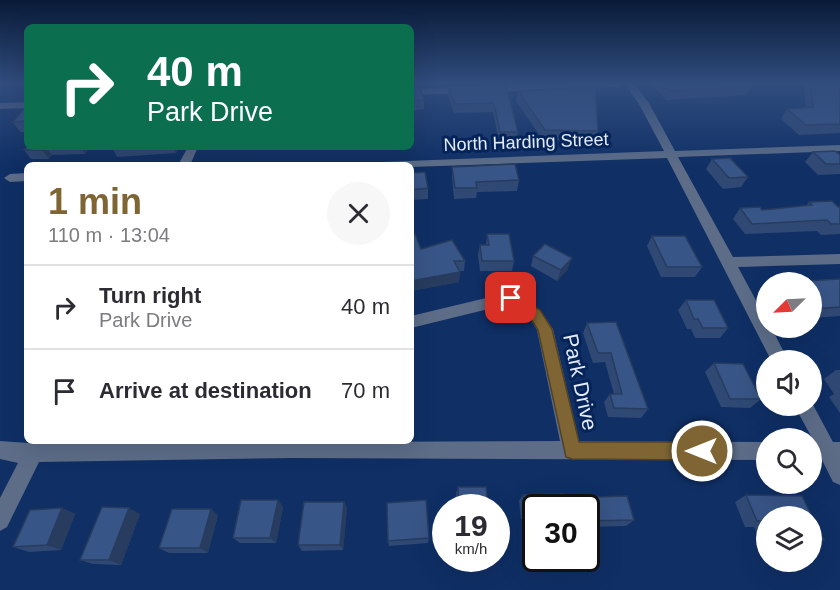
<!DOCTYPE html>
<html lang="en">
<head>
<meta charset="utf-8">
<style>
  :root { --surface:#fff; --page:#f7f7f7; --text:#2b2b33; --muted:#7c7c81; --line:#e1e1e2; --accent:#7f6534 }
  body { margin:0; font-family:Arial,sans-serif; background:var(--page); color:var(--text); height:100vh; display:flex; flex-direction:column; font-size:22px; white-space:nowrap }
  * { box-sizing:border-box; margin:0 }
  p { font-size:20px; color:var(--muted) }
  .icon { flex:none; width:33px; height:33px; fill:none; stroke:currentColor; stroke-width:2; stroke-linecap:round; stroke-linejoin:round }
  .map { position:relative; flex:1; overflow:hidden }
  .details { position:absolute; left:24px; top:162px; width:390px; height:282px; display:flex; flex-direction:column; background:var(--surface); border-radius:9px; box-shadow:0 6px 24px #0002 }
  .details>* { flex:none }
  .hud { position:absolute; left:24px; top:24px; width:390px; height:126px; border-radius:9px; box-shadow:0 6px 24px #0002; background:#0b6e4f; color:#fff; overflow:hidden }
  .needle { width:39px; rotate:246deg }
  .buttons { position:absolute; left:756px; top:272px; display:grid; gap:12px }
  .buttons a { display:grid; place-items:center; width:66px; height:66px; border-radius:50%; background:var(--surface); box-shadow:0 6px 24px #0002; font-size:30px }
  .speed { position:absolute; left:432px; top:494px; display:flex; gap:12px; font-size:30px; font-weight:700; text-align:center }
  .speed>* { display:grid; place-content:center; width:78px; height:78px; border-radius:50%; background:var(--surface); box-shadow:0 6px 24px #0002; line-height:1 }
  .speed small { font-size:15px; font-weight:400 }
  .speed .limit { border:3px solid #111; border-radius:9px; background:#fff; color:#111 }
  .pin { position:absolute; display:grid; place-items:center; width:51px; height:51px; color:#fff; margin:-26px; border-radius:12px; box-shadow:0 3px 9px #0006 }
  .me { position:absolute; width:66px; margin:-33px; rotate:270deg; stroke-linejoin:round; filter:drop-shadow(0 0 4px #0008) }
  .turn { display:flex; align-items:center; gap:21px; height:126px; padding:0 24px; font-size:27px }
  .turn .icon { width:78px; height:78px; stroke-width:2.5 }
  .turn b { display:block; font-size:42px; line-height:51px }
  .round { display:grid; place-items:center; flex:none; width:63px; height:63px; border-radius:32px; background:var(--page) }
  .summary { display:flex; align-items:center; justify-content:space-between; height:102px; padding:0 24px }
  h1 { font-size:36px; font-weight:600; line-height:45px; color:var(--accent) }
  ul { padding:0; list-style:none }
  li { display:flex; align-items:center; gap:18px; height:84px; padding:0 24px; border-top:2px solid var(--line) }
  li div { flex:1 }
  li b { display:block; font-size:22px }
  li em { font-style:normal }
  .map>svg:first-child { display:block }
</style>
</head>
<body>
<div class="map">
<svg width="840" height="590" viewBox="0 0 840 590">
  <rect width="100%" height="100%" fill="#0f2f65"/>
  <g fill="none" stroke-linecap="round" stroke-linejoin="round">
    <g fill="#5d6d88" fill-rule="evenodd">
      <path d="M 537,84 L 623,84 L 619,87 L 411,95 L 411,89 Z"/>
      <path d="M 625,84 L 634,84 L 649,103 L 675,151 L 840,145 L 840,151 L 678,157 L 733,257 L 840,254 L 840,264 L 738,267 L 766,319 L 766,327 L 771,327 L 788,360 L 771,360 L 667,158 L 411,167 L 411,165 L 376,165 L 382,162 L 664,151 L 639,104 Z"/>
      <path d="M 27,102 L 27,108 L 0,109 L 0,103 Z"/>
      <path d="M 188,147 L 198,147 L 190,165 L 178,165 Z"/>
      <path d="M 27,173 L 27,181 L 10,182 L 4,178 L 10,174 Z"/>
      <path d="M 511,292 L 540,310 L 553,329 L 579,441 L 766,442 L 766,460 L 293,458 L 39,462 L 7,527 L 0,531 L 0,498 L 18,463 L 0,459 L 0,441 L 28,443 L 29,441 L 48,441 L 48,443 L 560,441 L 537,330 L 530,318 L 509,304 L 411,328 L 411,316 Z"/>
      <path d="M 812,403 L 833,442 L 840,442 L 840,485 L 833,482 L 822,460 L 812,460 L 812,438 L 794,405 L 812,405 Z"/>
    </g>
  </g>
  <g fill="#304974">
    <path d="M 411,84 L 417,86 L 415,87 L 424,100 L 424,109 L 411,111 Z"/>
    <path d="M 444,84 L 471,84 L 444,85 Z"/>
    <path d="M 651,84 L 749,84 L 751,86 L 746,95 L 666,100 Z"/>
    <path d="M 805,84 L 840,84 L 840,133 L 799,135 L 781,119 L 787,109 L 806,107 L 804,86 Z"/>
    <path d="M 506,85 L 518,132 L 516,142 L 499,142 L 493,112 L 454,113 L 448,96 L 448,87 Z"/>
    <path d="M 518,91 L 598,131 L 594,141 L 543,140 L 516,101 Z"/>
    <path d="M 27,108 L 27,132 L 20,132 L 13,122 Z"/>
    <path d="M 27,147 L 90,147 L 85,154 L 52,155 L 49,159 L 31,159 L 24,150 Z"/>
    <path d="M 112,147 L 178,147 L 176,153 L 117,157 Z"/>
    <path d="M 242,147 L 271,147 L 243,149 Z"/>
    <path d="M 813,152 L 840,155 L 840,174 L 818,175 L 805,162 Z"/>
    <path d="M 712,159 L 748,177 L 741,187 L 723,189 L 706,169 Z"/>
    <path d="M 452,167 L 519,180 L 517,191 L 477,192 L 476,198 L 454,199 L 452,177 Z"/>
    <path d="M 411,173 L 428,188 L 428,199 L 411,200 Z"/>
    <path d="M 809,202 L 840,207 L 840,234 L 821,235 L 817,231 L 745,234 L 733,219 L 740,208 L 762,210 L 806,206 Z"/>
    <path d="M 487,234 L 514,261 L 512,271 L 480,271 L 478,255 L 480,245 L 486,245 Z"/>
    <path d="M 411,235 L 421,249 L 465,261 L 464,271 L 460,271 L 459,282 L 411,291 Z"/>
    <path d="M 652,236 L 702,267 L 695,277 L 661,277 L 647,246 Z"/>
    <path d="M 533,256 L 568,269 L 557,281 L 531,266 Z"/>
    <path d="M 840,279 L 840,316 L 812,318 L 812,282 Z"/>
    <path d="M 686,300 L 728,328 L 720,338 L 695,338 L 691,329 L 687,329 L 678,310 Z"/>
    <path d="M 616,322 L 648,409 L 641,418 L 608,417 L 604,402 L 610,394 L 614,394 L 605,362 L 593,363 L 583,333 L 587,323 Z"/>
    <path d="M 714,363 L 761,399 L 750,408 L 721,407 L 705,372 Z"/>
    <path d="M 836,370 L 840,370 L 840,413 L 829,397 L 834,394 L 824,379 Z"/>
    <path d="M 458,487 L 488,507 L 457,507 L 456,493 Z"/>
    <path d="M 523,495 L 565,498 L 634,520 L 626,526 L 586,527 L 586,507 L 536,507 L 535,544 L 531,519 L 521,519 L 519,501 Z"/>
    <path d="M 746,495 L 802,496 L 824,540 L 812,545 L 812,516 L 766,516 L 766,554 L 754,527 L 745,527 L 735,502 Z"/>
    <path d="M 278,500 L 283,507 L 276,543 L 240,543 L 233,538 Z"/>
    <path d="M 344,502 L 347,508 L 343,550 L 302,551 L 298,545 Z"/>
    <path d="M 62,508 L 75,514 L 61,550 L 29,552 L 13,547 Z"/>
    <path d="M 140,514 L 121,565 L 93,564 L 80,560 Z"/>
    <path d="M 218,515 L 208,553 L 169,553 L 159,548 Z"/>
    <path d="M 429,538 L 428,543 L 389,546 L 388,541 Z"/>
  </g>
  <g fill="#273c5e">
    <path d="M 45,147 L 46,147 L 52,155 L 49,159 L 42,150 Z"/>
    <path d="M 81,147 L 90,147 L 85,154 Z"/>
    <path d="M 173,147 L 178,147 L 176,153 Z"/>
    <path d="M 572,258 L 568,269 L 557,281 L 561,270 Z"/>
    <path d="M 460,272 L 459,282 L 411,291 L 411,281 Z"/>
    <path d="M 278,500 L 283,507 L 276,543 L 270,538 Z"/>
    <path d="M 344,502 L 347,508 L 343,550 L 340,545 Z"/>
    <path d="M 62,508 L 75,514 L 61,550 L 47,545 Z"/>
    <path d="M 129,508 L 140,514 L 121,565 L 109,560 Z"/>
    <path d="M 211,509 L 218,515 L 208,553 L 200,548 Z"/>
  </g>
  <g fill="#385587" stroke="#273c5e" stroke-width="1.5">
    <path d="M 663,84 L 749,84 L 751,86 L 670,91 Z"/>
    <path d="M 811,84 L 840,84 L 840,124 L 806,125 L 787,109 L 813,107 Z"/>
    <path d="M 506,85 L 518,132 L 500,132 L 494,103 L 455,104 L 448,87 Z"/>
    <path d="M 411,86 L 420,88 L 424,100 L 411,101 Z"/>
    <path d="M 595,87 L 598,131 L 545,130 L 518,91 Z"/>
    <path d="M 25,108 L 27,108 L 27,121 L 13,122 Z"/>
    <path d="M 27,147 L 45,147 L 42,150 L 24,150 Z"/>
    <path d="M 835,151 L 840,155 L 840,164 L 826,164 L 813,152 Z"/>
    <path d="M 730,158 L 748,177 L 729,178 L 712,159 Z"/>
    <path d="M 515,164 L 519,180 L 476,182 L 477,188 L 455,188 L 452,167 Z"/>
    <path d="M 425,172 L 428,188 L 411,190 L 411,173 Z"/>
    <path d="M 832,201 L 838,207 L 840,207 L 840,224 L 831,224 L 827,220 L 752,224 L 740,208 L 760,207 L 762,210 L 812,205 L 809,202 Z"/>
    <path d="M 415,234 L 421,249 L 452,240 L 465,261 L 454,261 L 460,272 L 411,281 L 411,267 L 413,266 L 411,262 L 411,235 Z"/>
    <path d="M 487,234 L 509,234 L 514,261 L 482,261 L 480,245 L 489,245 Z"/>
    <path d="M 652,236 L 685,236 L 702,267 L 667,267 Z"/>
    <path d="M 545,244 L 572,258 L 561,270 L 533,256 Z"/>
    <path d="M 840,279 L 840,307 L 812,309 L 812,282 L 788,282 Z"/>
    <path d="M 686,300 L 714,300 L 728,328 L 703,328 L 698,319 L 694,319 Z"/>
    <path d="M 616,322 L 648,409 L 614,408 L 610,394 L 622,394 L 611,353 L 598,353 L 587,323 Z"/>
    <path d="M 714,363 L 743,364 L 761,399 L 730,399 Z"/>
    <path d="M 458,487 L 486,487 L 488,507 L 458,507 Z"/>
    <path d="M 564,494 L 565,498 L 627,496 L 634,520 L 586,521 L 586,507 L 536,507 L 536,514 L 535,512 L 525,513 L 523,495 Z"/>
    <path d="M 746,495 L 802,496 L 824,540 L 812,540 L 812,516 L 766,516 L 766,521 L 757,521 Z"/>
    <path d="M 241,500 L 278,500 L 270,538 L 233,538 Z"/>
    <path d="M 426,500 L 429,538 L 388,541 L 387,503 Z"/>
    <path d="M 304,502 L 344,502 L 340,545 L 298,545 Z"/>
    <path d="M 102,507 L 129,508 L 109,560 L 80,560 Z"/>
    <path d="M 62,508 L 47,545 L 13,547 L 30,510 Z"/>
    <path d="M 172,509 L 211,509 L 200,548 L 159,548 Z"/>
  </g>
  <linearGradient id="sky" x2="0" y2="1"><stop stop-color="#081a38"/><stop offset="0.5" stop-color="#314d7e"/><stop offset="1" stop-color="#314d7e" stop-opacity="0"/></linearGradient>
  <rect width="840" height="167" fill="url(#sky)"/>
  <path fill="#7f6534" stroke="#534222" stroke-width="1.5" d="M 511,293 L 540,310 L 552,329 L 579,442 L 702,442 L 708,445 L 710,451 L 708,457 L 702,460 L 572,459 L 566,457 L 538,330 L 530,317 L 506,302 L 506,294 Z"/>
  <g text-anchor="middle" stroke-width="6" stroke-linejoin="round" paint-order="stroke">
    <g font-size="18" fill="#e4ecfa" stroke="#052459">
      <text transform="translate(526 142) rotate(-2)" y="6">North Harding Street</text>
    </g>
    <g font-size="21" fill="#e4ecfa" stroke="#052459">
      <text transform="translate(580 382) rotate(78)" y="7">Park Drive</text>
    </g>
  </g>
</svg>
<div class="buttons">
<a><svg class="needle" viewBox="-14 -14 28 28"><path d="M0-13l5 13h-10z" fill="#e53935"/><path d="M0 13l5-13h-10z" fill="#7c7c81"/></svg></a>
<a><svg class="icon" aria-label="sound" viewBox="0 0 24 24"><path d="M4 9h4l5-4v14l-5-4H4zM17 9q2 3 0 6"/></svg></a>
<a><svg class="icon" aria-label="search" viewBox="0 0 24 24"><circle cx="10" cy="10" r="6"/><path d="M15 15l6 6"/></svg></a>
<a><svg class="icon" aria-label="layers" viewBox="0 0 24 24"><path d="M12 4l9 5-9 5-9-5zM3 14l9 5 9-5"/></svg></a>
</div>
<div class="speed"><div>19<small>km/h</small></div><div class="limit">30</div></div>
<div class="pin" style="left:511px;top:298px;background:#d93025"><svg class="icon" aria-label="arrive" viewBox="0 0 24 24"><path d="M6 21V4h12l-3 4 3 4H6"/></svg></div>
<svg class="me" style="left:702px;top:451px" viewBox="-20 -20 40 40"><circle r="17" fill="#7f6534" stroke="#fff" stroke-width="3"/><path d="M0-11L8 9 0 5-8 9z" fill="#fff"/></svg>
<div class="hud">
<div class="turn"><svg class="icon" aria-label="right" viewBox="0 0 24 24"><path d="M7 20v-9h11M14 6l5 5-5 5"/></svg><div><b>40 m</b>Park Drive</div></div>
</div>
<section class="details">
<div class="summary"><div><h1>1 min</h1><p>110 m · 13:04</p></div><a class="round"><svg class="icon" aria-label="close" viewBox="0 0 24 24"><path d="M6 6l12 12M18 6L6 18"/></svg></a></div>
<ul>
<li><svg class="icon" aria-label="right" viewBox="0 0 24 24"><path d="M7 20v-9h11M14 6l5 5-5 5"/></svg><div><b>Turn right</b><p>Park Drive</p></div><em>40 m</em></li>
<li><svg class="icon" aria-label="arrive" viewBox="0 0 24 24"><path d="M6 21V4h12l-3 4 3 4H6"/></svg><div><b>Arrive at destination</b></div><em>70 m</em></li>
</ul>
</section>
</div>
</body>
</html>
